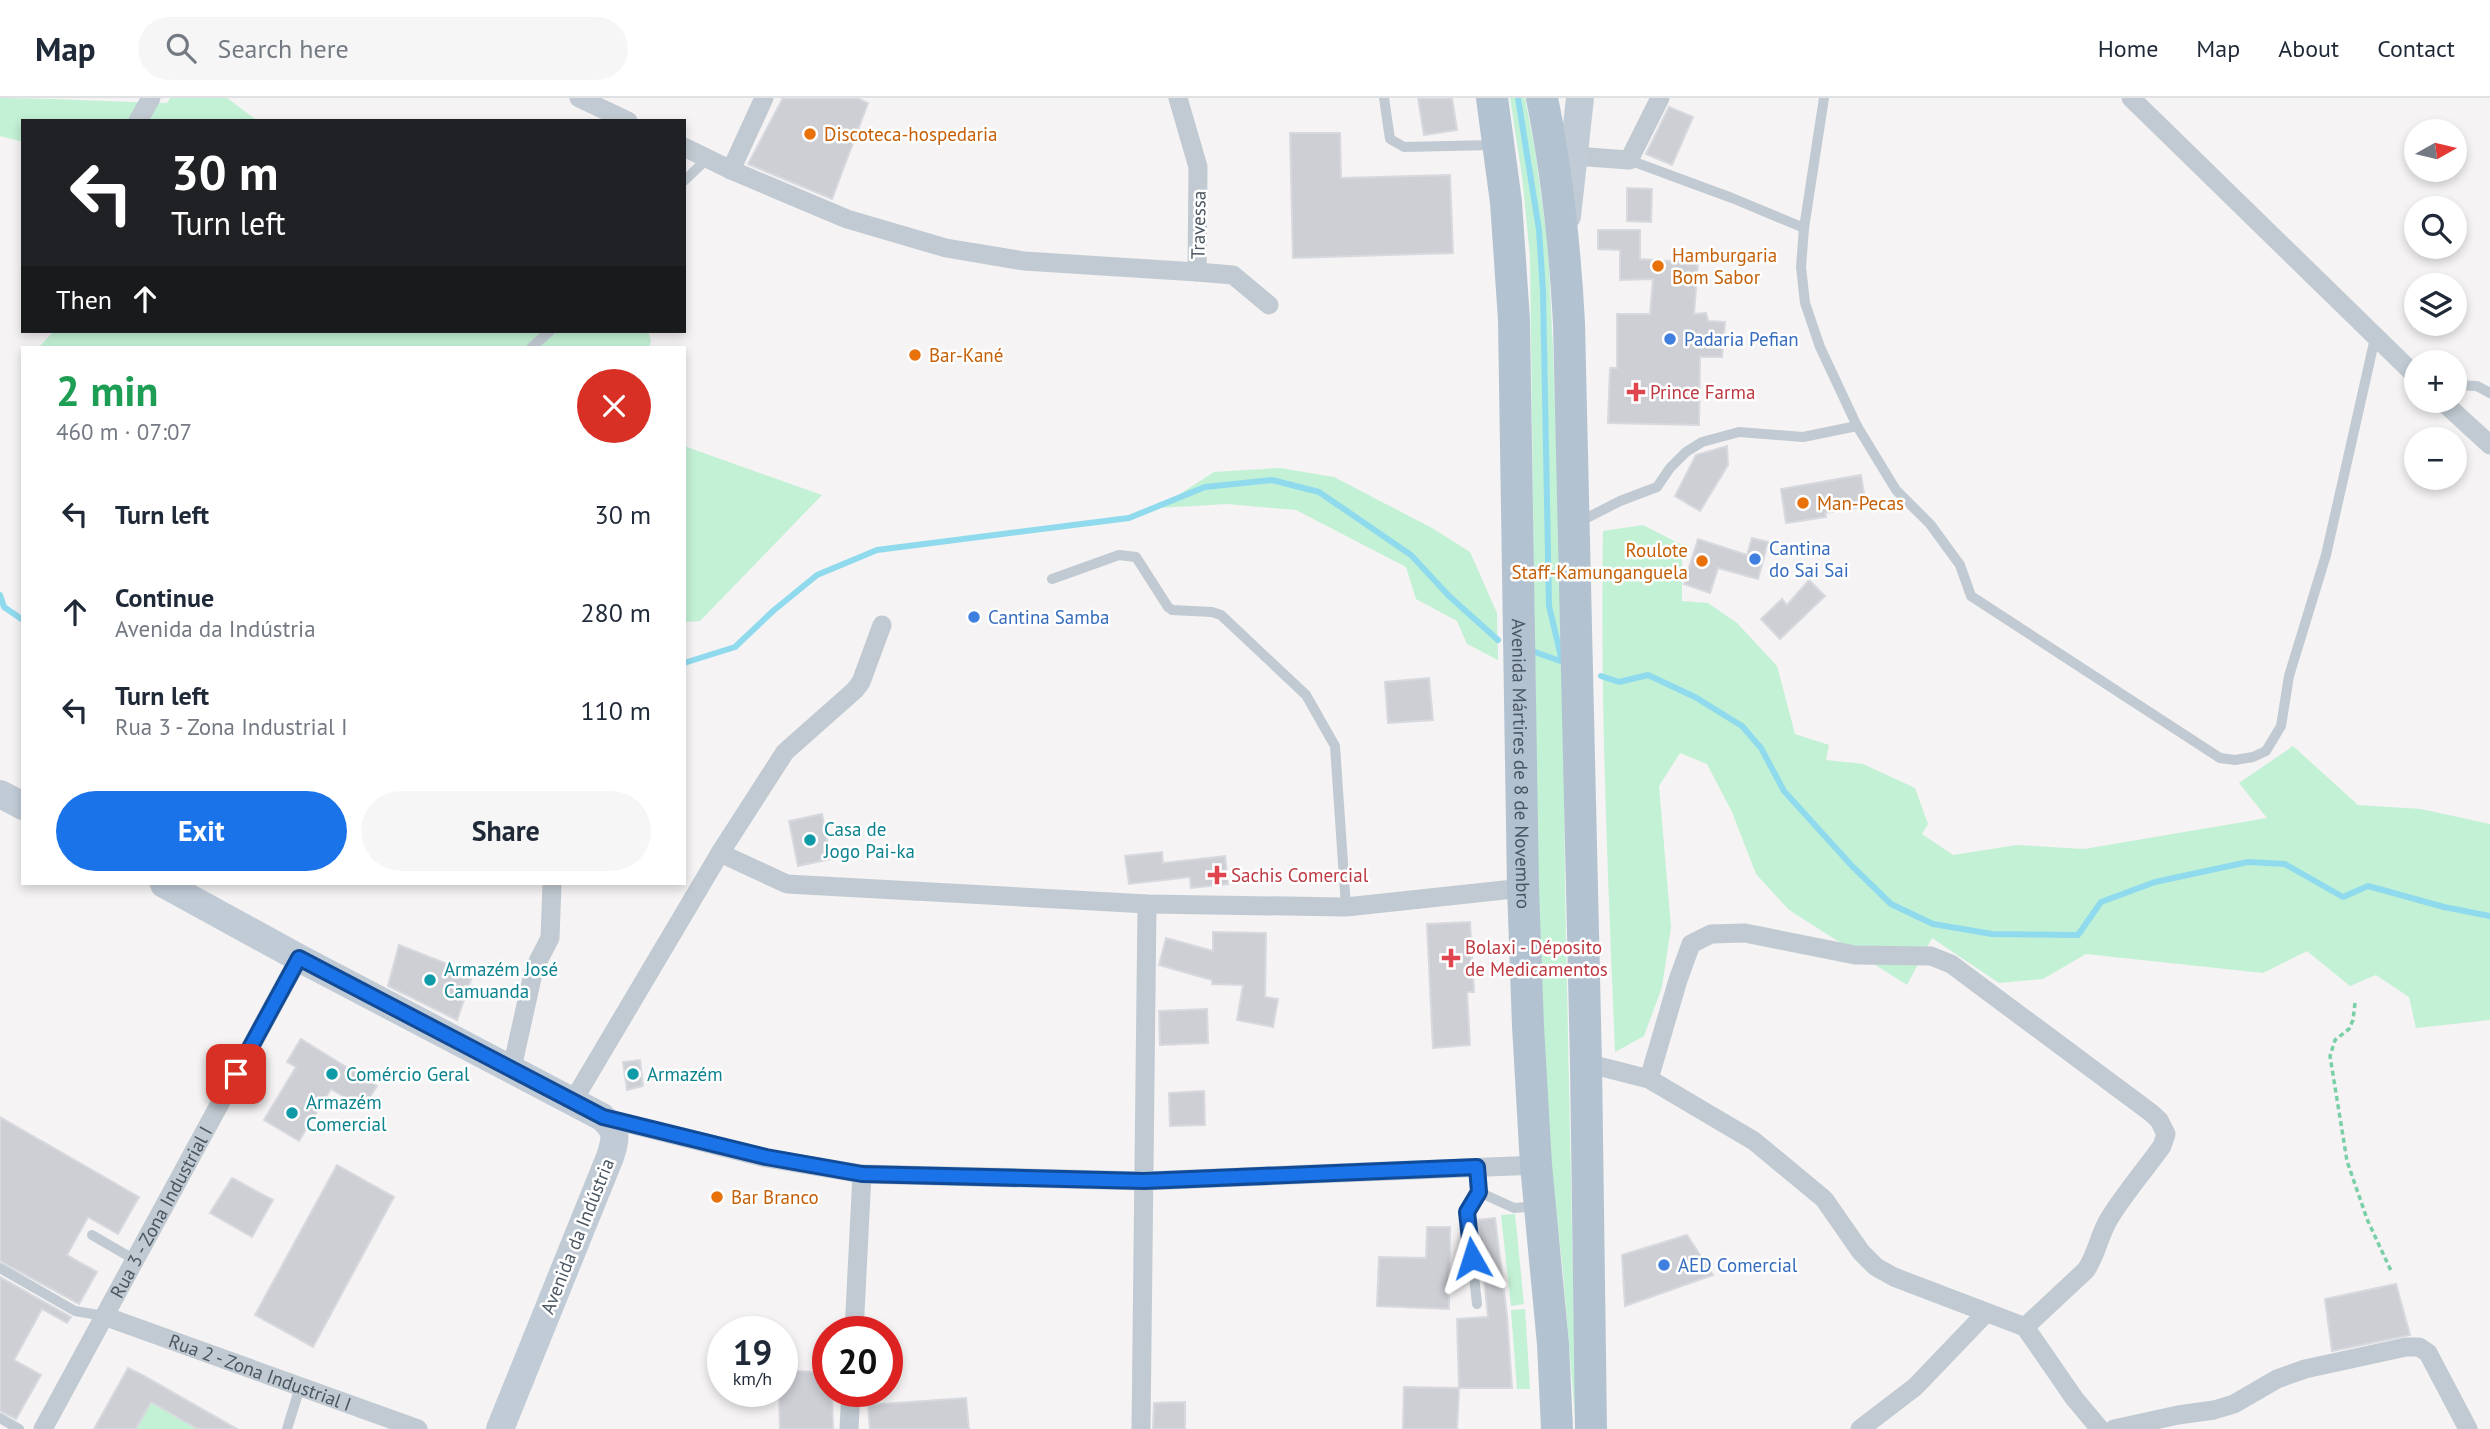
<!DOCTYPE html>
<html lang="en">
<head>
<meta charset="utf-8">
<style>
  :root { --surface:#fff; --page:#f6f6f7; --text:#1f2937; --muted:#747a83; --line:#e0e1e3; --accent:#1a73e8 }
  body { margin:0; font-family:"PT Sans",sans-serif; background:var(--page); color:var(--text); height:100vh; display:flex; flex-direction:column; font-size:26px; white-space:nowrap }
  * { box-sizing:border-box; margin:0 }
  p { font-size:23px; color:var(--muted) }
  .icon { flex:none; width:38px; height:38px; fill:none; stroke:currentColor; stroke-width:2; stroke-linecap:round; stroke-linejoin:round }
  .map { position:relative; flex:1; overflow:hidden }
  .sheet { position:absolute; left:21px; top:248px; width:665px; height:539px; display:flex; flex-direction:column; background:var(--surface); border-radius:0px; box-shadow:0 4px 10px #0003 }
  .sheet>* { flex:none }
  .banner { position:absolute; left:21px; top:21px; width:665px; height:214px; border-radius:0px; box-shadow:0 4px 10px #0003; background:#202124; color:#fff; overflow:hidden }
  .needle { width:46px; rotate:82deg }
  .buttons { position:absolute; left:2404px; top:21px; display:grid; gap:14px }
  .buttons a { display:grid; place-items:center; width:63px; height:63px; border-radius:50%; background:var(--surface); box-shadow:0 4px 10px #0003; font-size:35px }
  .speed { position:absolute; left:707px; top:1218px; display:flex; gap:14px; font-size:35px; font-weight:700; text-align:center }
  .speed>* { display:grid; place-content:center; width:91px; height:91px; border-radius:50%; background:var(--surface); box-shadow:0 4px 10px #0003; line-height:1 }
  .speed small { font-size:18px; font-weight:400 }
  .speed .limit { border:10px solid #d22; background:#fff; color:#111 }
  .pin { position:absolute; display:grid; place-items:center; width:60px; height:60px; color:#fff; margin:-30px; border-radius:14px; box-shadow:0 4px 10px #0006 }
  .me { position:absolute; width:77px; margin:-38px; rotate:354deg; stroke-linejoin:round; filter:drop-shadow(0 0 5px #0008) }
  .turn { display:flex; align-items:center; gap:24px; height:147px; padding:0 35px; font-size:32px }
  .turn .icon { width:91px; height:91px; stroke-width:2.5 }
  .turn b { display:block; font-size:49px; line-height:60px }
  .then { display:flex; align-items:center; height:66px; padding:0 35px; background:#0003; gap:14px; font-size:26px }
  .round { display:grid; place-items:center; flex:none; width:74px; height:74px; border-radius:37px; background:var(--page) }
  .overview { display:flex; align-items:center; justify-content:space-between; height:119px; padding:0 35px }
  h1 { font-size:42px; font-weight:700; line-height:52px; color:#1e9e55 }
  .button { display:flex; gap:14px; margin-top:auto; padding:14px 35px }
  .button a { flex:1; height:80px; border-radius:42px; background:var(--accent); color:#fff; font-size:28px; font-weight:700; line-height:80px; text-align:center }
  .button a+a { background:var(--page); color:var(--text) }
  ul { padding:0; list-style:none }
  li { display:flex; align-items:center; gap:21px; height:98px; padding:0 35px }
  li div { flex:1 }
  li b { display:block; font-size:26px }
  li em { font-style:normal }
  header { display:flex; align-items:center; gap:42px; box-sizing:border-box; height:98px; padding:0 35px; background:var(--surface); border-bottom:2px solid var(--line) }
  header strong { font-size:33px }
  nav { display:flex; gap:38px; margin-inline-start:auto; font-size:24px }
  .search { width:490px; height:63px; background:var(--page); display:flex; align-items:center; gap:18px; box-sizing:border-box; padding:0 24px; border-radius:38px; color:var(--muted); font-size:26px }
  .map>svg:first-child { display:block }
</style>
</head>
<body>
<header>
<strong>Map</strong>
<div class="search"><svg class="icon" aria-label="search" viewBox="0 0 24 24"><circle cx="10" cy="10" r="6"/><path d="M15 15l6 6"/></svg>Search here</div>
<nav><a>Home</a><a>Map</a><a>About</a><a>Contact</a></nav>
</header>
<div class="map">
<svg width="2490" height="1331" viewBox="0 0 2490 1331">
  <rect width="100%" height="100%" fill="#f5f3f3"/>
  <g fill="#c3f1d5">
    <path d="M 0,0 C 56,0 111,4 167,5 L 170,0 L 227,0 L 258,23 L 23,23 L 23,44 L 0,38 Z"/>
    <path d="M 1510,0 L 1525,0 L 1535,52 L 1548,148 L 1553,252 L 1563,540 L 1565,789 L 1576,1331 L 1563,1174 L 1540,973 L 1530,158 L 1522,78 Z"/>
    <path d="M 54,233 L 648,233 L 651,243 L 649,250 L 38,250 Z"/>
    <path d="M 684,348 L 822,397 L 700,523 L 684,524 Z"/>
    <path d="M 1280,370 L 1334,379 L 1432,430 L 1470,454 L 1497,515 L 1498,562 L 1467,546 L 1457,523 L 1416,501 L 1406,469 L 1296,412 L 1227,406 L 1158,410 L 1214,374 Z"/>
    <path d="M 1643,427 L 1682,447 L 1682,503 L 1708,505 L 1737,525 L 1777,568 L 1795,636 L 1829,647 L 1826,662 L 1863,666 L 1915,690 L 1928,726 L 1922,736 L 1953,757 L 2017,747 L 2084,751 L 2267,720 L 2239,685 L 2293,648 L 2358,707 L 2421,711 L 2490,726 L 2490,922 L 2416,930 L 2409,899 L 2376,877 L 2350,888 L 2307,853 L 2263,875 L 2086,856 L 2043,881 L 1999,885 L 1932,840 L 1907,887 L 1789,812 L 1756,776 L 1732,714 L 1707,666 L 1680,655 L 1659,688 L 1671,829 L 1662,889 L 1644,938 L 1615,954 C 1608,780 1600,607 1603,433 Z"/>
    <path d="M 1515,1116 L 1524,1206 L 1511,1208 L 1501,1117 Z"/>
    <path d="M 1525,1211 L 1530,1291 L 1517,1291 L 1511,1212 Z"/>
    <path d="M 151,1304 L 198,1331 L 136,1331 Z"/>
  </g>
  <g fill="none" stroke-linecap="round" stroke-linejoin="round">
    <g stroke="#90daee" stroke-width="6">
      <path d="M 1518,0 L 1539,132 L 1543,193 L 1549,508 L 1562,563"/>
      <path d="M 0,497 L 4,509 L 23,522"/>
      <path d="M 1535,554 L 1563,564"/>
      <path d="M 684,565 L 735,549 L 773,513 L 817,477 L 877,452 L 1129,420 L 1205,389 L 1272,382 L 1319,394 L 1411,457 L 1449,498 L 1498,542"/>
      <path d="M 1601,578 L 1619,584 L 1648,577 L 1695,599 L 1742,628 L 1761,650 L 1784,693 L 1852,768 L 1891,806 L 1933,826 L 1992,836 L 2078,837 L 2101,804 L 2155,784 L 2248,764 L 2285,766 L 2343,799 L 2368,788 L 2444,809 L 2490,818"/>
    </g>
  </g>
  <g fill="#cdcfd5" stroke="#d7d9de" stroke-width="2">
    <path d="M 783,0 L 857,0 L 868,5 L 832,101 L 748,66 Z"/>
    <path d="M 1418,0 L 1452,0 L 1457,32 L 1424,37 Z"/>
    <path d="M 1669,9 L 1693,19 L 1672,67 L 1646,56 Z"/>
    <path d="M 1290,35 L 1340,35 L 1341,80 L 1450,77 L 1453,155 L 1293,160 Z"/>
    <path d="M 1627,90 L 1652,91 L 1651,124 L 1627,123 Z"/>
    <path d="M 1598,132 L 1640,132 L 1640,161 L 1698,165 L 1694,216 L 1706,215 L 1708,223 L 1725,224 L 1722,259 L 1700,259 L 1699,327 L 1608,325 L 1610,270 L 1617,270 L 1617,216 L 1650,216 L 1653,181 L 1620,182 L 1620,152 L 1598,151 Z"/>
    <path d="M 1727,348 L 1728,367 L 1700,413 L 1675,398 L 1696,357 Z"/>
    <path d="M 1861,377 L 1866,408 L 1825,415 L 1826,419 L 1786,425 L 1781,391 Z"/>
    <path d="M 1752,440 L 1768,444 L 1758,481 L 1718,470 L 1710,495 L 1684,486 L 1698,441 L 1747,457 Z"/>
    <path d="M 1809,482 L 1825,498 L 1780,541 L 1761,521 L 1782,501 L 1787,507 Z"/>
    <path d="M 1429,580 L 1433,622 L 1388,625 L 1385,584 Z"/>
    <path d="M 822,716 L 831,761 L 798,768 L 789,723 Z"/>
    <path d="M 1162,754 L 1163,765 L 1225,758 L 1228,786 L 1191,790 L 1190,779 L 1129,786 L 1125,758 Z"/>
    <path d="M 1470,824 L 1474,894 L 1467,894 L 1470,947 L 1433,950 L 1427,826 Z"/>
    <path d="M 1213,834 L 1266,835 L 1265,899 L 1278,901 L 1273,929 L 1237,922 L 1243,887 L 1212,886 L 1212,882 L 1159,867 L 1166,840 L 1213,853 Z"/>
    <path d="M 399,847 L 473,876 L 457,922 L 388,888 Z"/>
    <path d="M 1207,911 L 1208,945 L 1160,947 L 1159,913 Z"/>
    <path d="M 301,941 L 377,988 L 363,1010 L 331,991 L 299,1043 L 264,1022 L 296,969 L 287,964 Z"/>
    <path d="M 640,962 L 643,988 L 627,992 L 623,964 Z"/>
    <path d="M 1204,993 L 1205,1027 L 1170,1028 L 1169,995 Z"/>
    <path d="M 0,1019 L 139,1099 L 118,1136 L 88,1119 L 67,1157 L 97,1174 L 79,1206 L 0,1163 Z"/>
    <path d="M 337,1067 L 394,1099 L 313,1249 L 255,1217 Z"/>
    <path d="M 232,1080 L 273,1102 L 252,1139 L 210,1115 Z"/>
    <path d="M 1495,1120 L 1507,1218 L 1512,1290 L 1459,1290 L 1457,1221 L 1488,1219 L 1478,1122 Z"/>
    <path d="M 1427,1129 L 1450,1129 L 1449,1211 L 1377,1208 L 1379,1159 L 1426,1160 Z"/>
    <path d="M 1687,1137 L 1713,1177 L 1625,1208 L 1622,1157 Z"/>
    <path d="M 0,1179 L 71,1219 L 67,1225 L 42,1211 L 14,1262 L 41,1277 L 16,1321 L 0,1313 Z"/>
    <path d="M 2396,1186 L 2410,1237 L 2332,1253 L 2325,1201 Z"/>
    <path d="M 128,1270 L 144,1278 L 237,1331 L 198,1331 L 151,1304 L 136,1331 L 94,1331 Z"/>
    <path d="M 782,1272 L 828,1275 L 828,1293 L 832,1293 L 833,1331 L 780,1331 L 779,1293 L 782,1293 Z"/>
    <path d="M 1404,1289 L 1459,1290 L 1457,1331 L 1403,1331 Z"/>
    <path d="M 966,1300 L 969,1331 L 870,1331 L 868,1307 Z"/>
    <path d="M 1185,1304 L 1185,1331 L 1153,1331 L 1154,1305 Z"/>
  </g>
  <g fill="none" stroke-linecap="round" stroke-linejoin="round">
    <path stroke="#7ad0a6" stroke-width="3.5" stroke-dasharray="5 3.5" stroke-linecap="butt" d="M 2355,905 L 2353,922 L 2349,931 L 2335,942 L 2330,958 L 2347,1063 L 2367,1121 L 2392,1175"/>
    <g stroke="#c1cad2" stroke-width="10">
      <path d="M 1384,0 L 1390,41 L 1404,49 L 1493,47"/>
      <path d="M 1824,0 L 1804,130 L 1801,169 L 1805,205 L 1820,249 L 1857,328 L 1896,392 L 1930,426 L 1960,467 L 1971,498 L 2220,660 L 2235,662 L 2253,659 L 2266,653 L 2281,628 L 2289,578 L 2326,457 L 2375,240"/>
      <path d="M 1629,62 L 1732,100 L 1804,130"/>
      <path d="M 684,83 L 708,60"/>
      <path d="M 531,250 L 550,233"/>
      <path d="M 2455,287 L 2477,288 L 2490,295"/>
      <path d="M 1579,424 L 1620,403 L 1657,389 L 1670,370 L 1686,354 L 1702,344 L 1739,334 L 1803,339 L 1857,328"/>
      <path d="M 1052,481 L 1119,457 L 1136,459 L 1168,509 L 1172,512 L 1212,514 L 1221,517 L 1306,597 L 1335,648 L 1346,809"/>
      <path d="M 1477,1069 L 1479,1094"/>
      <path d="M 92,1137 L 135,1162"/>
      <path d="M 0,1170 L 75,1213 L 104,1218"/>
      <path d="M 1477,1206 L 1467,1114 L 1479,1094 L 1514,1110 L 1537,1108"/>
      <path d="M 0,1320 L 19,1331"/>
      <path d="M 287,1331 L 300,1289"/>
    </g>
    <g stroke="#c1cad2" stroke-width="19">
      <path d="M 579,0 L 628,23"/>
      <path d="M 1178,0 L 1198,69 L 1197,174 L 1233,177 L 1269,207"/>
      <path d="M 2131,0 L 2417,279"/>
      <path d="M 138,23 L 151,0"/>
      <path d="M 684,49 L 731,72 L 847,121 L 946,150 L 1024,163 L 1197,174"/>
      <path d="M 1574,58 L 1629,62 L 1660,0"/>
      <path d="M 731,72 L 764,0"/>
      <path d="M 2442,303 L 2490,347"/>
      <path d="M 720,755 L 785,654 L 855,592 L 861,584 L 882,527"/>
      <path d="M 1586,965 L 1649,981 L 1754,1043 L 1824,1101 L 1861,1154 L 1876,1169 L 1894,1179 L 2025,1229 L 2074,1300 L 2100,1331"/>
      <path d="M 512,970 L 534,871 L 550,840 L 552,786"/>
      <path d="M 1649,981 L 1678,882 L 1691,846 L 1711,836 L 1745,835 L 1855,857 L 1931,858 L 1951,866 L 2150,1014 L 2159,1022 L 2166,1036 L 2162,1048 C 2145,1072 2124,1096 2109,1121 C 2099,1137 2097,1156 2086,1172 L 2025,1229"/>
      <path d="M 573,1003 L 720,755 L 787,786 L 1147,806 L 1346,809 L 1523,790"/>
      <path d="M 602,1019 L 766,1060 L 862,1076 L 1144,1083 L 1536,1067"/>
      <path id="s1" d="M 104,1218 L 418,1331"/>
      <path d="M 854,1234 L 862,1076"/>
      <path id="s2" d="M 43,1331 L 299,860"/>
      <path d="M 849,1331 L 851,1293"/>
      <path d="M 1141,1331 L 1147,806"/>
      <path d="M 1860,1331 L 1915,1289 L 1986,1215"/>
      <path d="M 2114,1331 L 2178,1317 L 2214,1312 L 2234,1306 L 2277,1281 L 2305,1271 L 2406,1249 L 2419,1249 L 2428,1255 L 2468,1331"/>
    </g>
    <g stroke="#c1cbd6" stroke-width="28">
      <path d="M 1567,118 L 1580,0"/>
      <path d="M 0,696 L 23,708"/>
      <path d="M 164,786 L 299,860 L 602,1019 C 618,1033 616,1040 610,1059 L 500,1331"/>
    </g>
    <g stroke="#b3c2d1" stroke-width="32">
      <path id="s3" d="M 1492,0 L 1506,104 L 1514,222 L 1523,790 L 1528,928 L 1536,1067 L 1553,1246 L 1557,1331"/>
      <path d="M 1542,0 C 1557,74 1565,150 1569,225 L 1586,965 L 1591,1331"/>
    </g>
  </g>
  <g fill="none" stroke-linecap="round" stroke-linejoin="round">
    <defs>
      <path id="route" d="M 236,976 L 299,860 L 603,1019 L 766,1059 L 862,1076 L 1144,1083 L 1477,1069 L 1479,1094 L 1467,1114 L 1472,1160"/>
    </defs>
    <use href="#route" stroke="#114b97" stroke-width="18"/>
    <use href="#route" stroke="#1a73e8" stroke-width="12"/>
  </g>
  <g fill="#e8710a" stroke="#fff" stroke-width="2.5">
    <circle cx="810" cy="36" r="7"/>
    <circle cx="1658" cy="168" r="7"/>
    <circle cx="915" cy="257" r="7"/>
    <circle cx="1803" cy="405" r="7"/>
    <circle cx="1702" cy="463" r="7"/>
    <circle cx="717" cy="1099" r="7"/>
  </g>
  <g fill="#3f7fe0" stroke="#fff" stroke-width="2.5">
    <circle cx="1670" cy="241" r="7"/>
    <circle cx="1755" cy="461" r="7"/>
    <circle cx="974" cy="519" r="7"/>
    <circle cx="1664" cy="1167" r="7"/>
  </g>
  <g fill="#e0444e" stroke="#fff" stroke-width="2.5">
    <path d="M1632.5 283.5h7v7h7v7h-7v7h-7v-7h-7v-7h7z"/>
    <path d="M1213.5 766.5h7v7h7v7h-7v7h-7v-7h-7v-7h7z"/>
    <path d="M1447.5 849.5h7v7h7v7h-7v7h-7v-7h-7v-7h7z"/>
  </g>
  <g fill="#0f9aa8" stroke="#fff" stroke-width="2.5">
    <circle cx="810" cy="742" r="7"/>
    <circle cx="430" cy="882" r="7"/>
    <circle cx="332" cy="976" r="7"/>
    <circle cx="633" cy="976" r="7"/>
    <circle cx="292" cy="1015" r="7"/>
  </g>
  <g text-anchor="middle" stroke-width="5" stroke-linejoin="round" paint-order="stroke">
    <g font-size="19" fill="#c56008" stroke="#fff" text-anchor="start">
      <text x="824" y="43">Discoteca-hospedaria</text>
      <text x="1672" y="164">Hamburgaria<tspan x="1672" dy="22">Bom Sabor</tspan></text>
      <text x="929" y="264">Bar-Kané</text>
      <text x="1817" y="412">Man-Pecas</text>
      <text x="1688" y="459" text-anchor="end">Roulote<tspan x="1688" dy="22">Staff-Kamunganguela</tspan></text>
      <text x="731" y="1106">Bar Branco</text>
    </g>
    <g font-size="19" fill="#4a5661" stroke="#fff">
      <text transform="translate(1198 127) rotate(-89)" y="7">Travessa</text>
      <text dy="7" stroke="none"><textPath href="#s3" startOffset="667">Avenida Mártires de 8 de Novembro</textPath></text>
      <text dy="7" stroke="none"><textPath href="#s2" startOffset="247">Rua 3 - Zona Industrial I</textPath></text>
      <text transform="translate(577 1138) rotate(-68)" y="7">Avenida da Indústria</text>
      <text dy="7" stroke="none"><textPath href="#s1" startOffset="166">Rua 2 - Zona Industrial I</textPath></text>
    </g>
    <g font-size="19" fill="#366cbe" stroke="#fff" text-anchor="start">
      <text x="1684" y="248">Padaria Pefian</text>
      <text x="1769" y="457">Cantina<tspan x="1769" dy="22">do Sai Sai</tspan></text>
      <text x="988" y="526">Cantina Samba</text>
      <text x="1678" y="1174">AED Comercial</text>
    </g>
    <g font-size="19" fill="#be3a42" stroke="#fff" text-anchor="start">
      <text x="1650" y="301">Prince Farma</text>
      <text x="1231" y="784">Sachis Comercial</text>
      <text x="1465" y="856">Bolaxi - Déposito<tspan x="1465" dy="22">de Medicamentos</tspan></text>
    </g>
    <g font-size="19" fill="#0d838f" stroke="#fff" text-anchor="start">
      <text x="824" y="738">Casa de<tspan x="824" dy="22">Jogo Pai-ka</tspan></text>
      <text x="444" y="878">Armazém José<tspan x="444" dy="22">Camuanda</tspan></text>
      <text x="346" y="983">Comércio Geral</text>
      <text x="647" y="983">Armazém</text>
      <text x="306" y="1011">Armazém<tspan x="306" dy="22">Comercial</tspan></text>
    </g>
  </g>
</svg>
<div class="buttons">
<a><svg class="needle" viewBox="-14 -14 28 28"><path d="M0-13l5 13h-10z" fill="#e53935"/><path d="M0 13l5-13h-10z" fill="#747a83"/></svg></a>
<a><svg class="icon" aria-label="search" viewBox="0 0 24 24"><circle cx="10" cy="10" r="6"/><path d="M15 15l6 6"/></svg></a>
<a><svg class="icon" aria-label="layers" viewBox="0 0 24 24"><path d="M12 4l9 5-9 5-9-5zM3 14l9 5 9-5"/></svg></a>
<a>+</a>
<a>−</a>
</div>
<div class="speed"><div>19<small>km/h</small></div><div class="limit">20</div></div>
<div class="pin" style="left:236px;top:976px;background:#d93025"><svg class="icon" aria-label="arrive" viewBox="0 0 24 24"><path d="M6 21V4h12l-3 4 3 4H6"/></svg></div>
<svg class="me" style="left:1472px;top:1160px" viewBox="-20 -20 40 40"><path d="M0-17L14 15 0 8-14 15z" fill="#1a73e8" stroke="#fff" stroke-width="4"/></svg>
<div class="banner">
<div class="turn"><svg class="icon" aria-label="left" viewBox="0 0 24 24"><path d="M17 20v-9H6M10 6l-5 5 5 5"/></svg><div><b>30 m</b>Turn left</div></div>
<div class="then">Then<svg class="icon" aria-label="ahead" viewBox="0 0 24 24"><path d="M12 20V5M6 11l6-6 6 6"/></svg></div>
</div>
<section class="sheet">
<div class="overview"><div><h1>2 min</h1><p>460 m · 07:07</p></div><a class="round" style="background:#d93025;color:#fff"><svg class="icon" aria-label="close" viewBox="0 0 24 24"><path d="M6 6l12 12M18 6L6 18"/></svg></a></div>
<ul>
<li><svg class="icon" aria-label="left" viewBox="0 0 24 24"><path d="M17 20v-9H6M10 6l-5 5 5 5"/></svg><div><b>Turn left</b></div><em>30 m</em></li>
<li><svg class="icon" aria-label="ahead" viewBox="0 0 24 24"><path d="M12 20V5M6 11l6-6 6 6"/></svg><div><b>Continue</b><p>Avenida da Indústria</p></div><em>280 m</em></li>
<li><svg class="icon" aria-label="left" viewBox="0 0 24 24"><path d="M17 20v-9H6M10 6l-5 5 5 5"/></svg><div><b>Turn left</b><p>Rua 3 - Zona Industrial I</p></div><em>110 m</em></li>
</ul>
<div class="button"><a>Exit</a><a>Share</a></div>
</section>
</div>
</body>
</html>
